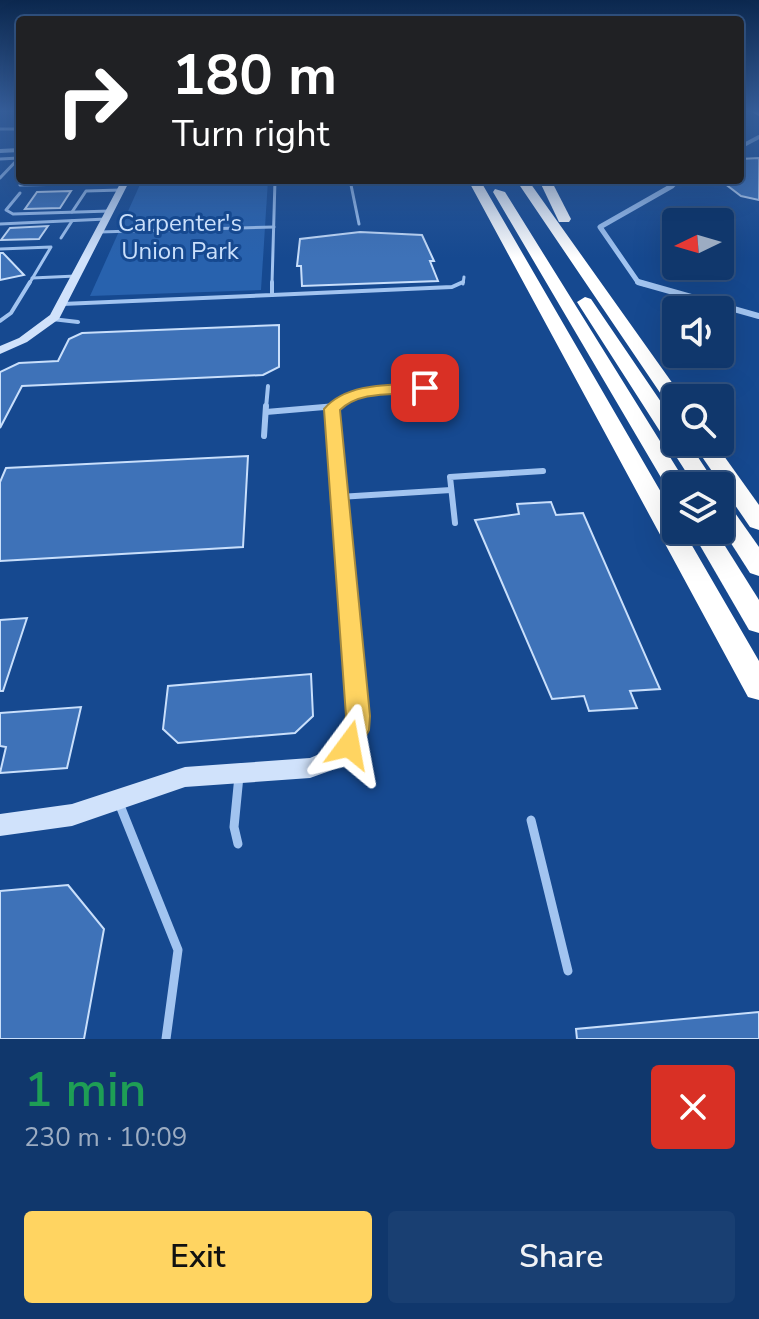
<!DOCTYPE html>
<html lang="en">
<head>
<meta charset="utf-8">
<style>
  :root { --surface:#10376c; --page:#193f72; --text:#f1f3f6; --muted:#9cacc2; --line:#30517f; --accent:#ffd461 }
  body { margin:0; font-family:"Nunito Sans",sans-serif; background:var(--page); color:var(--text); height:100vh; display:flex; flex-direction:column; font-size:30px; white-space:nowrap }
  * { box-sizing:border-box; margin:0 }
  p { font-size:26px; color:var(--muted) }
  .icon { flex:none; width:44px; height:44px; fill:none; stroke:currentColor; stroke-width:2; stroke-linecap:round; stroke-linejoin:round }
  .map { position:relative; height:1039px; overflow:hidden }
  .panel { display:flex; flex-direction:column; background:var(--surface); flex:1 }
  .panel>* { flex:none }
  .banner { position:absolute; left:16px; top:16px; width:728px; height:168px; border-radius:8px; box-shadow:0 8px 32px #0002,0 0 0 2px var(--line); background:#202124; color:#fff; overflow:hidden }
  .needle { width:52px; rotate:265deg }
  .buttons { position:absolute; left:662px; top:208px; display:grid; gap:16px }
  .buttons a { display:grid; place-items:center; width:72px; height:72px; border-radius:8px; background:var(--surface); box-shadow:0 8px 32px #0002,0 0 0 2px var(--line); font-size:40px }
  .pin { position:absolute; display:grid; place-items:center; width:68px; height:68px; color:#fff; margin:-34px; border-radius:16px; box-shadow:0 4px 12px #0006 }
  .me { position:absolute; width:88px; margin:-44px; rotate:13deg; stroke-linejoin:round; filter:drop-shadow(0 0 6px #0008) }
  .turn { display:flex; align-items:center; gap:28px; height:168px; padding:0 24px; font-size:36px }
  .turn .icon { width:104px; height:104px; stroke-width:2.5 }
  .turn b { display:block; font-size:56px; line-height:68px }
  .round { display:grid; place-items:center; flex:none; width:84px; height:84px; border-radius:8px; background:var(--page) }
  .head { display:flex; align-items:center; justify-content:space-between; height:136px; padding:0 24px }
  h1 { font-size:48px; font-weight:600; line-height:60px; color:#1e9e55 }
  .primary-button { display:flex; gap:16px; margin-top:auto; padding:16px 24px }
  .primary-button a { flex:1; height:92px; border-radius:8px; background:var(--accent); color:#111; font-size:32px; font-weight:600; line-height:92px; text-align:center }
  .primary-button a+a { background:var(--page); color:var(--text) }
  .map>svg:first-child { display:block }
</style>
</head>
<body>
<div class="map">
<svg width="759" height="1039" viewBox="0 0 759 1039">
  <rect width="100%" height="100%" fill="#164990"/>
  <path fill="#2862ae" d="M 142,180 L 268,180 L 261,290 L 90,296 Z"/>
  <g fill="#3e72b8" stroke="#c9dffb" stroke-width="2">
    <path d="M 759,158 L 759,200 L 741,196 L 720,180 L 740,180 L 740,159 Z"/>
    <path d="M 71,191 L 60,208 L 25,209 L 37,192 Z"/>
    <path d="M 48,226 L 39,239 L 1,240 L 10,228 Z"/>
    <path d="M 360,232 L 422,235 L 434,261 L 430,261 L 438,281 L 302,286 L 301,266 L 297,266 L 300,239 Z"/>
    <path d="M 0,253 L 3,253 L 24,275 L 0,280 Z"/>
    <path d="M 279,325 L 279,367 L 263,375 L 22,386 L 0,428 L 0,372 L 19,363 L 58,361 L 69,339 L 82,333 Z"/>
    <path d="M 248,456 L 243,547 L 0,561 L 0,482 L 6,468 Z"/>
    <path d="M 551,502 L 556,515 L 583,513 L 660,689 L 630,691 L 637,708 L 589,711 L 584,696 L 552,699 L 475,520 L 519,514 L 517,504 Z"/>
    <path d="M 27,618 L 3,691 L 0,691 L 0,620 Z"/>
    <path d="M 311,674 L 313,716 L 295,733 L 178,743 L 163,729 L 168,686 Z"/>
    <path d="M 81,707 L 67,768 L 0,773 L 6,747 L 0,746 L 0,713 Z"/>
    <path d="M 68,885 L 104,929 L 84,1039 L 0,1039 L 0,891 Z"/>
    <path d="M 759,1012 L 759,1039 L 577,1039 L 576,1029 Z"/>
  </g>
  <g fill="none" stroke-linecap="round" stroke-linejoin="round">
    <g stroke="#a2c4f0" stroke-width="3">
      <path d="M 0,129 L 20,129"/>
      <path d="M 0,159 L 19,158"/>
      <path d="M 0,178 L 20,157"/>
      <path d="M 23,180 L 20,185 L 124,183"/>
      <path d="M 350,180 L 359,224"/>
      <path d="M 20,193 L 6,210 L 13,214 L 110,211"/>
      <path d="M 72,212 L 86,191 L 121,190"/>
      <path d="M 0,224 L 106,219"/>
      <path d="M 99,232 L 274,227"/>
      <path d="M 61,238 L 72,221"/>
      <path d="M 0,249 L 51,247 L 29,284"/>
      <path d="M 32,278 L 76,276"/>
      <path d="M 272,284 L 275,180"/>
      <path d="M 463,284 L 464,277"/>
    </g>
    <g stroke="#a2c4f0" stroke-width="4">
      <path d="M 272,295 L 452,287 L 463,282"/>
      <path d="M 62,304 L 272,295 L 272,282"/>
      <path d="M 52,319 L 78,322"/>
      <path d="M 0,321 L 11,313 L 30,282"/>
      <path d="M 266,408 L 268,386"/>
      <path d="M 333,408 L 364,393 L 425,388"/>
    </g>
    <g stroke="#a2c4f0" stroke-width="6">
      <path d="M 266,412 L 336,406"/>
      <path d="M 264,436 L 266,406"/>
      <path d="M 339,497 L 451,490"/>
      <path d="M 455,523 L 450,477 L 543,471"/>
    </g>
    <g stroke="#a2c4f0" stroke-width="9">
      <path d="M 119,803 L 178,950 L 166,1039"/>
      <path d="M 531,820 L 568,971"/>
      <path d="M 238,844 L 234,827 L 239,776"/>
    </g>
    <g stroke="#a2c4f0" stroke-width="4">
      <path d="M 740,147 L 759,137"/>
      <path d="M 0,151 L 20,150"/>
      <path d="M 668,188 L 682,180"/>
    </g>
    <path stroke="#a2c4f0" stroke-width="5" d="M 645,284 L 638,282 L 600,227 L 672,186"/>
    <path stroke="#a2c4f0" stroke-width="6" d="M 638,282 L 759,316"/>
    <path stroke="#a2c4f0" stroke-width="8" d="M 332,409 L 345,568"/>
    <path stroke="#a2c4f0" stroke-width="10" d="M 345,566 L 358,716 L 357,730 L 349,745"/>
    <g fill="#d0e2fb" fill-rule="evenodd">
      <path d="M 752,112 L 759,112 L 759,116 Z"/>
      <path d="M 122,180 L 130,180 L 59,319 L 27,342 L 0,354 L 0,346 L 19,338 L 50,315 Z"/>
      <path d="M 349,736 L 357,738 L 360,745 L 357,752 L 338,768 L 310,778 L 185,787 L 72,826 L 0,836 L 0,814 L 72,804 L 185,767 L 310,758 C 325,753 334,741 349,736 Z"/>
    </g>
    <g fill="#fff" fill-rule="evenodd">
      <path d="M 468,180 L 480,180 L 676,518 L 676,530 L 683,530 L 759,661 L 759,700 L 748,697 Z"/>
      <path d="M 516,180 L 528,180 L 683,398 L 676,398 L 676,408 L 669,406 Z"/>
      <path d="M 539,180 L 551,180 L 571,219 L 569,222 L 559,222 Z"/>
      <path d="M 495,189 L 505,192 L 688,486 L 676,486 L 676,493 L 666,486 L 493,192 Z"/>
      <path d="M 585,297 L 591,299 L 676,424 L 676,442 L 688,442 L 717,486 L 695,486 L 577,302 Z"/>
      <path d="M 692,442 L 714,442 L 759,505 L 759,530 L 750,527 Z"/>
      <path d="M 720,501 L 728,503 L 759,547 L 759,576 L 750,573 L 720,526 Z"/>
      <path d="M 691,530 L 715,530 L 759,600 L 759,633 L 749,630 Z"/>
    </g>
  </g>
  <linearGradient id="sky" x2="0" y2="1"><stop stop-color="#0c284f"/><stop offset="0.43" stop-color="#365f9c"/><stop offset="1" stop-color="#365f9c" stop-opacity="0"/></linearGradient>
  <rect width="759" height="258" fill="url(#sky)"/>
  <path fill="#ffd461" stroke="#a68a3f" stroke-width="2" d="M 425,383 L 432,388 L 430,391 C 400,397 363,388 340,410 L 370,716 L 369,730 L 357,752 L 349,755 L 340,752 L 337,745 L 346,716 L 324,409 C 347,382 392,385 425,383 Z"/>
  <g text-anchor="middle" stroke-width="6" stroke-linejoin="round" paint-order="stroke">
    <g font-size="24" fill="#c9dffb" stroke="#164990">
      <text x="180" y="231">Carpenter's<tspan x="180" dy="28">Union Park</tspan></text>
    </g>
  </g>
</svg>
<div class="buttons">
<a><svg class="needle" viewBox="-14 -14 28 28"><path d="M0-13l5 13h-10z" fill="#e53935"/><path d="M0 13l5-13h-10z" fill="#9cacc2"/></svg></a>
<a><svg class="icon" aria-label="sound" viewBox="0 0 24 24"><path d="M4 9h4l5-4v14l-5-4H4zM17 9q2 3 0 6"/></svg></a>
<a><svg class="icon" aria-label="search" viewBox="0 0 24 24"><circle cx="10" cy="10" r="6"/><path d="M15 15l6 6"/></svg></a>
<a><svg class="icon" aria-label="layers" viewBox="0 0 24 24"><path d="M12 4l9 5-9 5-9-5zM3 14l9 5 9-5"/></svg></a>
</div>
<div class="pin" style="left:425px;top:388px;background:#d93025"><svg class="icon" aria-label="arrive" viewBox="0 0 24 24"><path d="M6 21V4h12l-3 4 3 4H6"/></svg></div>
<svg class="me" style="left:349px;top:745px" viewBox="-20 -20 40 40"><path d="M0-17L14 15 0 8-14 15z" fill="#ffd461" stroke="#fff" stroke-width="4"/></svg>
<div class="banner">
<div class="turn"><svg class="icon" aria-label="right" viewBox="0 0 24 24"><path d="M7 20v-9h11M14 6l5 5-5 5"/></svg><div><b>180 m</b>Turn right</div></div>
</div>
</div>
<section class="panel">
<div class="head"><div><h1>1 min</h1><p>230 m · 10:09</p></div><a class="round" style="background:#d93025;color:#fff"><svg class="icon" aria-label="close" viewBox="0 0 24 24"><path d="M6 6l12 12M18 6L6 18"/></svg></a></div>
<div class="primary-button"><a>Exit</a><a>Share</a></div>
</section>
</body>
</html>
